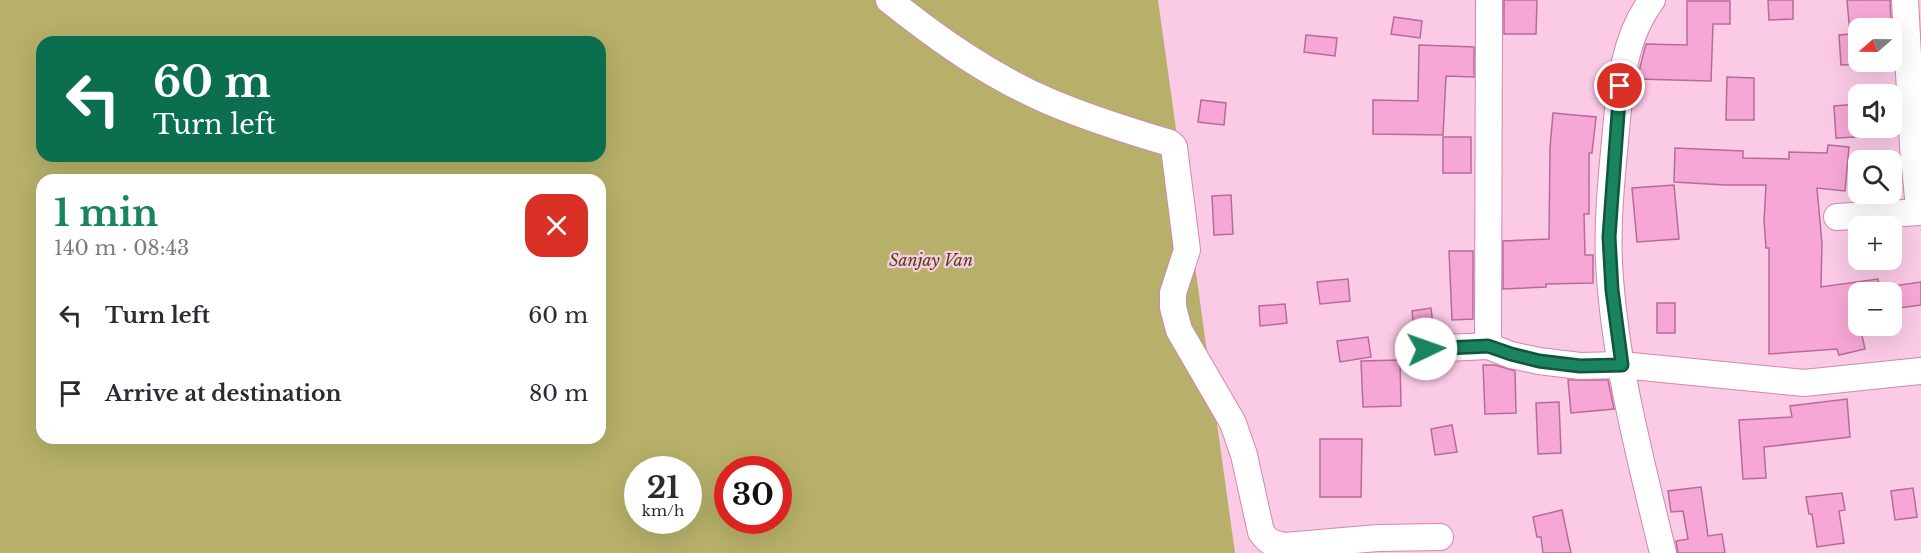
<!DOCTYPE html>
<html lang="en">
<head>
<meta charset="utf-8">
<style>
  :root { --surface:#fff; --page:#f7f7f7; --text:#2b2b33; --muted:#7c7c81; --accent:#1a835f }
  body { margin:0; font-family:"Libre Baskerville",serif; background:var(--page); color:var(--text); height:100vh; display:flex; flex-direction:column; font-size:22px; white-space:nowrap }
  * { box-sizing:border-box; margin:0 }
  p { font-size:20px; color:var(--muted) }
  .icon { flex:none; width:33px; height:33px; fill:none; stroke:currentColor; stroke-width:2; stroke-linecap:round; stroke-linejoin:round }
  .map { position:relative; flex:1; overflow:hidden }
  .sheet { position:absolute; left:36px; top:174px; width:570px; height:270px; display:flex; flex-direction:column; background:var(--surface); border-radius:18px; box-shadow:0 6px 24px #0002 }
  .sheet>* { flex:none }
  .hud { position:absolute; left:36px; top:36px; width:570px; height:126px; border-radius:18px; box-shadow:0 6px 24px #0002; background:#0b6e4f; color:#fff; overflow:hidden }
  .needle { width:39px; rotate:250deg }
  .controls { position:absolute; left:1848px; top:18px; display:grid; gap:12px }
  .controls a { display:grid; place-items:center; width:54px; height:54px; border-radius:12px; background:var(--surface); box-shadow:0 6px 24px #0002; font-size:30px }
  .speed { position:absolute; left:624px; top:456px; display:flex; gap:12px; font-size:30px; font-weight:700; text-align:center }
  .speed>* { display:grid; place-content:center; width:78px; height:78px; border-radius:50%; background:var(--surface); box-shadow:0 6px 24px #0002; line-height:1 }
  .speed small { font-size:15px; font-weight:400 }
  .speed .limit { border:9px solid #d22; background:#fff; color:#111 }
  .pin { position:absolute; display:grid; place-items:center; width:51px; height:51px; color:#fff; margin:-26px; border:3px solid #fff; border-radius:50%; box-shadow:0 2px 6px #0007 }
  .me { position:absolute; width:66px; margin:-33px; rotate:87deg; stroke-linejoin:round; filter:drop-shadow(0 0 4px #0008) }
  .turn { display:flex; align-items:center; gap:21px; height:126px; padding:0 18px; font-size:27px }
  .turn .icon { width:78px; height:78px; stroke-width:2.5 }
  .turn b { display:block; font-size:42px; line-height:51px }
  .round { display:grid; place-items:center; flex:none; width:63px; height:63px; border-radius:18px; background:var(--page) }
  .headline { display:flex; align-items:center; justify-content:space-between; height:102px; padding:0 18px }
  h1 { font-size:36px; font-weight:700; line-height:45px; color:var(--accent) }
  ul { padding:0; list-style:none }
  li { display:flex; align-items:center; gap:18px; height:78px; padding:0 18px }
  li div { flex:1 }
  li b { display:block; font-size:22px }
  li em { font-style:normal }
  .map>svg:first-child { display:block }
</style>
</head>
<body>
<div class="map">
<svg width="1921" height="553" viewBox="0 0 1921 553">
  <rect width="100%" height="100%" fill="#fbcae5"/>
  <path fill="#b6b06a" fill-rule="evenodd" d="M 0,0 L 1158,0 L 1235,553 L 0,553 ZM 42,42 L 600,42 L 600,156 L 42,156 ZM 42,180 L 600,180 L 600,438 L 42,438 ZM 638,470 L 688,470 L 688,520 L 638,520 ZM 728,470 L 778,470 L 778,520 L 728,520 Z"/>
  <g fill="#f7a7d5" stroke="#b66c98" stroke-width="1.5" fill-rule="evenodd">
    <path d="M 1504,0 L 1537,0 L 1536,34 L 1504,34 Z"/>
    <path d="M 1768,0 L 1793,0 L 1793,19 L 1769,20 Z"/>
    <path d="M 1847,0 L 1890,0 L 1893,63 L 1841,65 L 1839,35 L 1850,34 ZM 1858,28 L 1892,28 L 1892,62 L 1858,62 Z"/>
    <path d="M 1687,1 L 1730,1 L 1730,24 L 1713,24 L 1711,81 L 1637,79 L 1646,44 L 1687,45 Z"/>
    <path d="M 1394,17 L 1422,21 L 1420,38 L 1391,34 Z"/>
    <path d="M 1306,35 L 1337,38 L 1335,56 L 1304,52 Z"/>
    <path d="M 1419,45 L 1474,47 L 1474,77 L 1446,76 L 1443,135 L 1373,134 L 1373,100 L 1418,101 Z"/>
    <path d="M 1727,77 L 1754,78 L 1754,120 L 1726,120 Z"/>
    <path d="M 1201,100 L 1226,103 L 1224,125 L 1198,122 Z"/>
    <path d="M 1892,103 L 1896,103 L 1897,135 L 1836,138 L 1834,106 L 1858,104 L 1858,128 L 1892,128 Z"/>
    <path d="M 1553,113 L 1596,117 L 1592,153 L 1589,153 L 1589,214 L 1584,214 L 1585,255 L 1593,255 L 1593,283 L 1546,284 L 1546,287 L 1503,289 L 1503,241 L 1549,239 L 1550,148 Z"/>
    <rect x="1443" y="137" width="28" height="36"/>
    <path d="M 1828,145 L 1849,147 L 1845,191 L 1817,188 L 1822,244 L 1821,287 L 1878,279 L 1880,288 L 1921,282 L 1921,305 L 1892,309 L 1892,292 L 1858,292 L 1858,312 L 1857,313 L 1865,349 L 1839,355 L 1837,349 L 1769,354 L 1769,248 L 1766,248 L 1764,221 L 1766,185 L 1725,185 L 1674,182 L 1675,148 L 1743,151 L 1743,158 L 1789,159 L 1789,152 L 1827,153 Z"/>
    <path d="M 1674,185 L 1679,239 L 1637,242 L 1632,188 Z"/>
    <path d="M 1231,195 L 1233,234 L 1214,235 L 1212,196 Z"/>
    <path d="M 1449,251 L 1473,251 L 1473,319 L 1452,320 Z"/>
    <path d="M 1348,279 L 1350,301 L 1320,304 L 1317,282 Z"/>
    <rect x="1657" y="303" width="18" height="30"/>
    <path d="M 1285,304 L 1287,323 L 1260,326 L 1259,306 Z"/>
    <path d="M 1431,308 L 1434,334 L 1425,334 L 1415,339 L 1412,311 Z"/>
    <path d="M 1368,337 L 1371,357 L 1340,362 L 1337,341 Z"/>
    <path d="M 1400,360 L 1401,406 L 1363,407 L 1361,361 Z"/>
    <path d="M 1483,365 L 1495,365 L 1515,371 L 1516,413 L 1485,414 Z"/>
    <path d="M 1568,380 L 1608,380 L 1614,409 L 1571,413 Z"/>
    <path d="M 1847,399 L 1850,437 L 1764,447 L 1766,478 L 1743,479 L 1739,420 L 1792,417 L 1790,406 Z"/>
    <path d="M 1559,402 L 1561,453 L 1538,454 L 1536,403 Z"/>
    <path d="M 1452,425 L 1457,452 L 1435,455 L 1431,429 Z"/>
    <path d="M 1320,439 L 1362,439 L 1361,497 L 1320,497 Z"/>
    <path d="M 1701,487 L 1708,536 L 1722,534 L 1725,553 L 1678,553 L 1676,541 L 1688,539 L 1683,511 L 1671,512 L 1668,491 Z"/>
    <path d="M 1913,488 L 1917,517 L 1895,520 L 1891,491 Z"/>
    <path d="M 1842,493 L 1845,510 L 1839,511 L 1844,543 L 1817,547 L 1812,514 L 1809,514 L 1806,497 Z"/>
    <path d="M 1562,510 L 1571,553 L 1543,553 L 1541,537 L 1537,537 L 1533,517 Z"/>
  </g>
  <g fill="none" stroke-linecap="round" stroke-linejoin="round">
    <defs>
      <g id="minor">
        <path d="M 889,0 C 938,39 990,76 1048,101 C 1088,118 1129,131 1170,143 L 1174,147 L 1187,250 L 1173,293 L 1173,307 L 1179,330 L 1233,423 L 1244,455 L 1261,532 C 1268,542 1273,544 1285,546 L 1378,538 L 1440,537"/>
        <path d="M 1652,0 C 1624,37 1620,85 1616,130 C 1612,174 1607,218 1609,262 C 1614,361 1640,457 1663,553"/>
        <path d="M 1905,0 L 1913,146 L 1918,198 L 1921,206"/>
        <path d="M 1837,217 L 1921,212"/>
        <path d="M 1488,346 L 1511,355 L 1539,361 L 1580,366 L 1622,365 L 1804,383 L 1921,371"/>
        <path d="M 1426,349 L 1488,346 L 1489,0"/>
      </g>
    </defs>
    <use href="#minor" stroke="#d286b3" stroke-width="28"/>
    <use href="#minor" stroke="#fff" stroke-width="26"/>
  </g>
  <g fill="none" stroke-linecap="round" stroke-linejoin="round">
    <defs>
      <path id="route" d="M 1426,349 L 1488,346 L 1511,354 L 1539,361 L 1580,366 L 1622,365 L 1612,290 L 1609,237 L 1620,86"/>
    </defs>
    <use href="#route" stroke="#11553e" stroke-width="15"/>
    <use href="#route" stroke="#1a835f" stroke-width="10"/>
  </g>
  <g text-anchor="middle" stroke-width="4.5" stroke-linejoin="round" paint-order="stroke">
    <g font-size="16" font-style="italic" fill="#4b460e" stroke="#fbcae5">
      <text x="931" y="266">Sanjay Van</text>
    </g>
  </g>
</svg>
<div class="controls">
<a><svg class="needle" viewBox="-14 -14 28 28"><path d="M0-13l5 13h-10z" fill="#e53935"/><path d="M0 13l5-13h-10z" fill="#7c7c81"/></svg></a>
<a><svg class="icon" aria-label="sound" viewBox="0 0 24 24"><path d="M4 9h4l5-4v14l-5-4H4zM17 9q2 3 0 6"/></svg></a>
<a><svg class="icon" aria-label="search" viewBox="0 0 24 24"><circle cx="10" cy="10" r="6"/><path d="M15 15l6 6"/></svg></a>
<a>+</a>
<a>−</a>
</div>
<div class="speed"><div>21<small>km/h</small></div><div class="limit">30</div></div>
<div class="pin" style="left:1620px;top:86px;background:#d93025"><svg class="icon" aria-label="arrive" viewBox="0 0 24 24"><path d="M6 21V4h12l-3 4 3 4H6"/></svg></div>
<svg class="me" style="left:1426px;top:349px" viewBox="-20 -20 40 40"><circle r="19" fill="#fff"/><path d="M0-13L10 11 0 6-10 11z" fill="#1a835f"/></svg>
<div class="hud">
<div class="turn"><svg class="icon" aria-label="left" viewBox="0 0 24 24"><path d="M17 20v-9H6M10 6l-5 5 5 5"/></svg><div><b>60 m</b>Turn left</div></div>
</div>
<section class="sheet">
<div class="headline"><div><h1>1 min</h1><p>140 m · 08:43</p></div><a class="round" style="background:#d93025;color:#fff"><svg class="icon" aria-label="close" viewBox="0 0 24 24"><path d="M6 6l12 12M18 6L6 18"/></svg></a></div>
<ul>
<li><svg class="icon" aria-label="left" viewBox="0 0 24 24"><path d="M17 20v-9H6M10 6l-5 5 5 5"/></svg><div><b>Turn left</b></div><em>60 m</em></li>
<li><svg class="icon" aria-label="arrive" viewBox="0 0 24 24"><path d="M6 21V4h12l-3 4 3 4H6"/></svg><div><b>Arrive at destination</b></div><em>80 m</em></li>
</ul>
</section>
</div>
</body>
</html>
